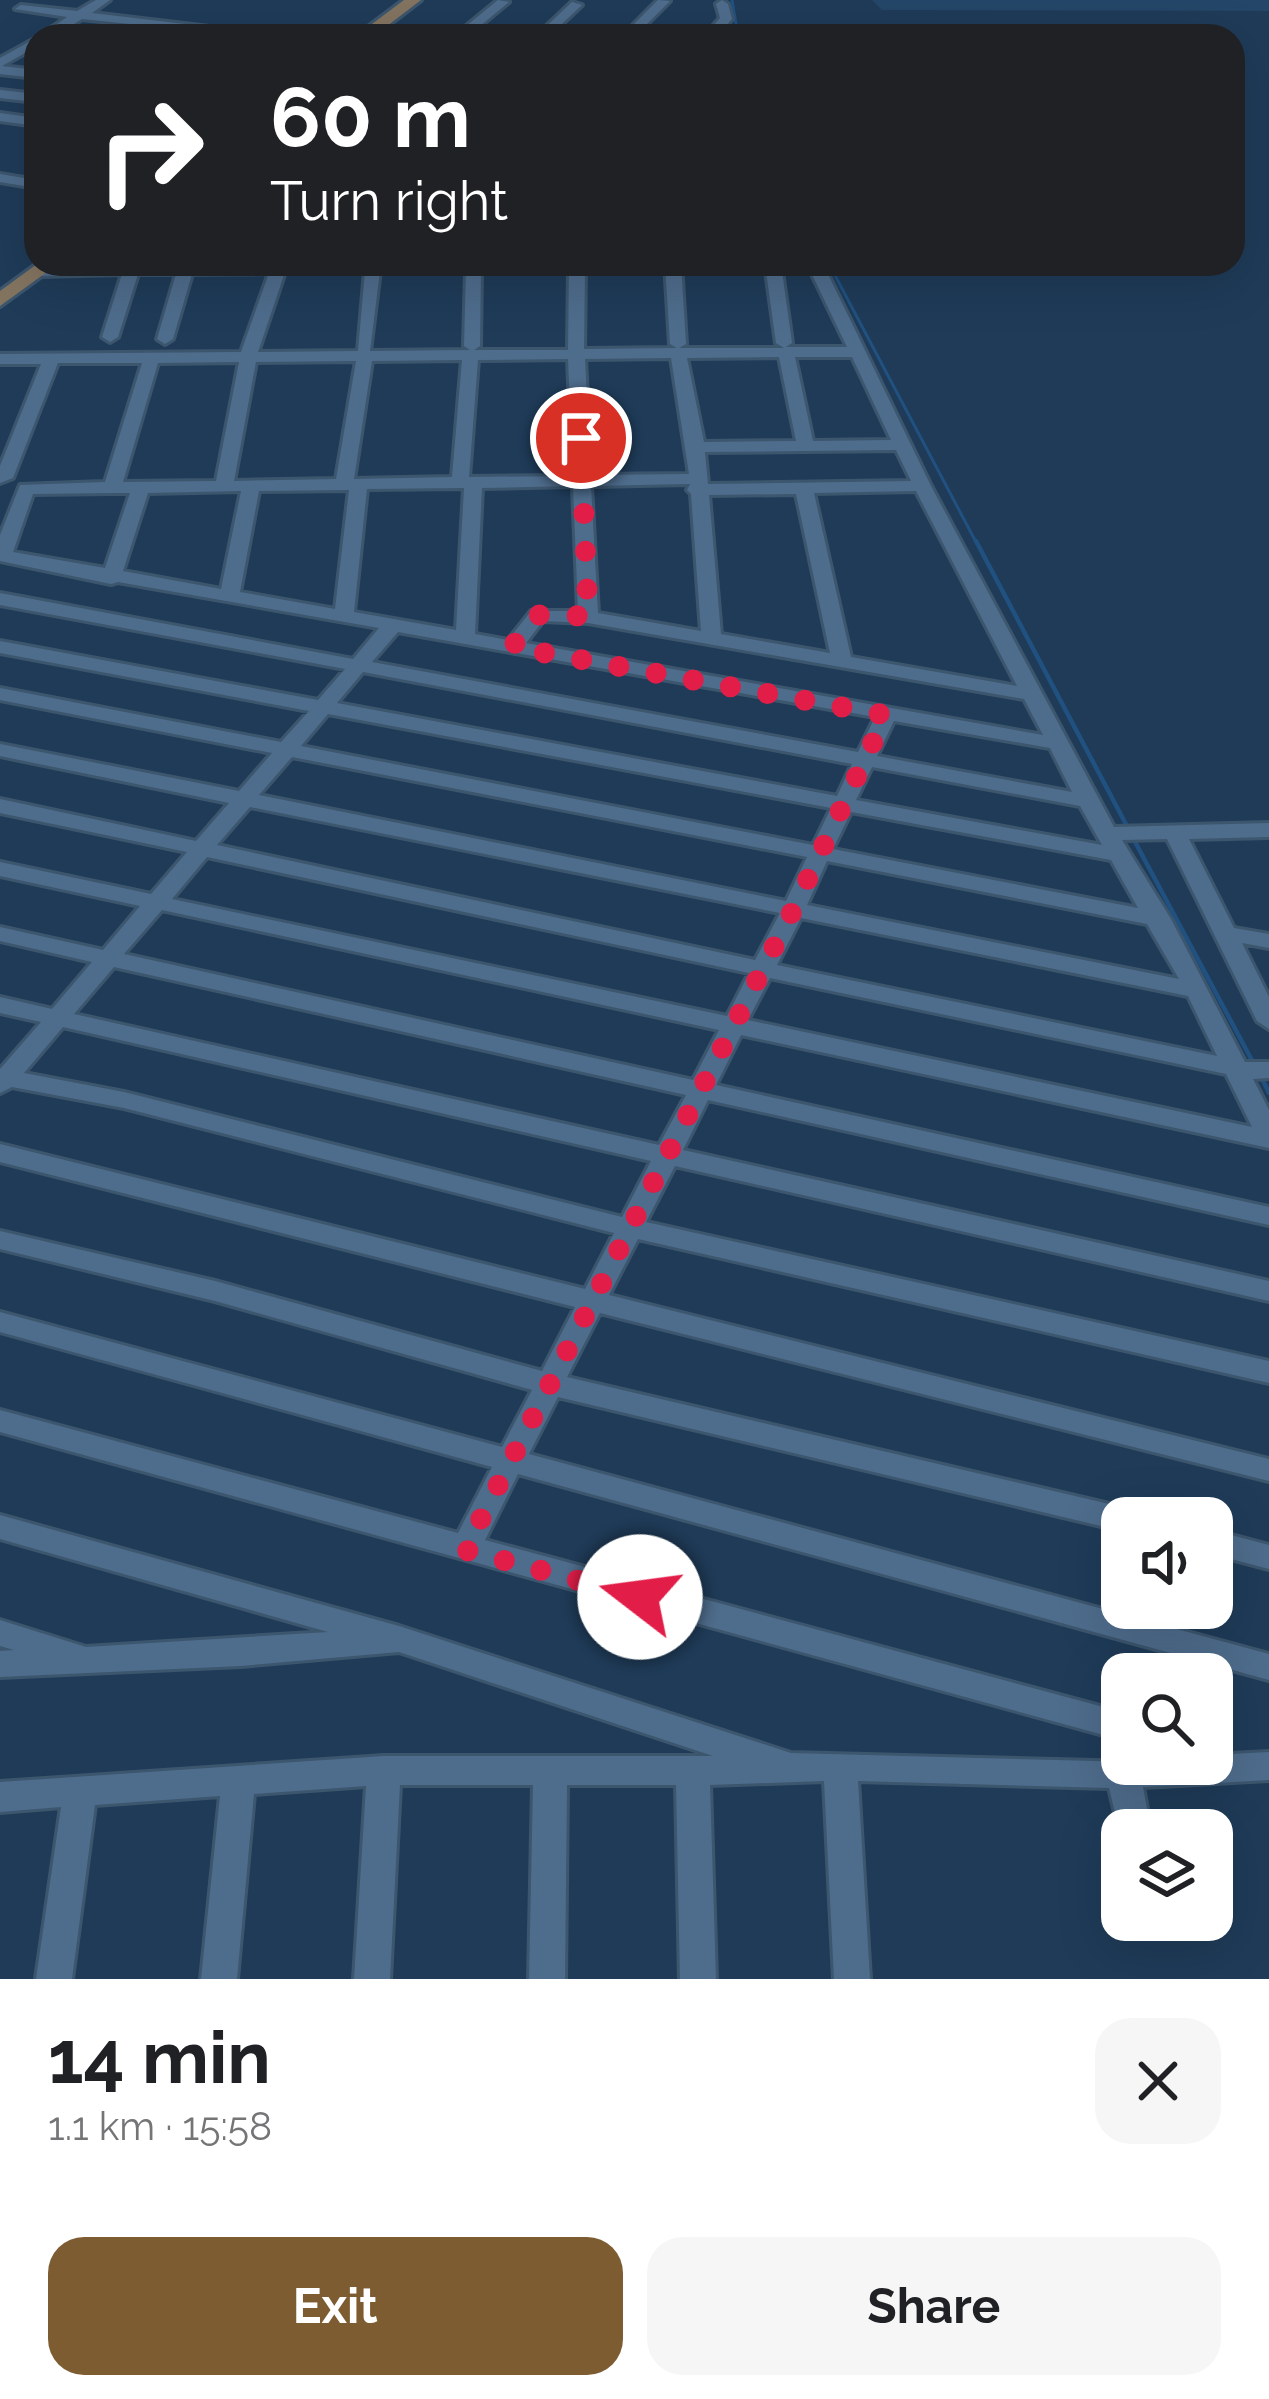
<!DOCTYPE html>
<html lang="en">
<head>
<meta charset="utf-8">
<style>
  :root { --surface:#fff; --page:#f6f6f6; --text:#202124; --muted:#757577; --accent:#7e5c31 }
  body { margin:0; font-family:Raleway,sans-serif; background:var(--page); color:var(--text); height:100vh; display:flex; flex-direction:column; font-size:45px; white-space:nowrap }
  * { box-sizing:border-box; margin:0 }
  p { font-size:39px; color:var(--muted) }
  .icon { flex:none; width:66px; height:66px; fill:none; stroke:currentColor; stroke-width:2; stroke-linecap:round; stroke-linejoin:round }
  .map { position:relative; height:1979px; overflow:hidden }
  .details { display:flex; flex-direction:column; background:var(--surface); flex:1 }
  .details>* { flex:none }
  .banner { position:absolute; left:24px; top:24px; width:1221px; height:252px; border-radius:36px; box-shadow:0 12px 48px #0002; background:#202124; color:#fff; overflow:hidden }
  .fabs { position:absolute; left:1101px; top:1497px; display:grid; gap:24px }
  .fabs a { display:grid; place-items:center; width:132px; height:132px; border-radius:24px; background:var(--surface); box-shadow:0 12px 48px #0002; font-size:60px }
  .pin { position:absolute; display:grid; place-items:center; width:102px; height:102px; color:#fff; margin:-51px; border:6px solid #fff; border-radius:50%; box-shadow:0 3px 12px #0007 }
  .me { position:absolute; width:132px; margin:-66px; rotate:285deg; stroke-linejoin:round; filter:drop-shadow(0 0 9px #0008) }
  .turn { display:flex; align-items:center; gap:42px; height:252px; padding:0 48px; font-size:54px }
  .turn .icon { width:156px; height:156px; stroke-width:2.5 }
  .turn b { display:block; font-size:84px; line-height:102px }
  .round { display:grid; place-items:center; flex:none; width:126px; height:126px; border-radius:36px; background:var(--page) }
  .head { display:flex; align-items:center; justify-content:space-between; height:204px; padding:0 48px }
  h1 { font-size:72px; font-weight:700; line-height:90px }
  .button { display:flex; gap:24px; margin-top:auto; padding:24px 48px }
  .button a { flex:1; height:138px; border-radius:36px; background:var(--accent); color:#fff; font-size:48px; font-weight:700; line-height:138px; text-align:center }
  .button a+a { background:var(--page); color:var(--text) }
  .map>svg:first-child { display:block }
</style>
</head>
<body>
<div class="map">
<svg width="1269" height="1979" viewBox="0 0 1269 1979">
  <rect width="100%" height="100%" fill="#1f3b58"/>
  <path fill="#244668" d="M 872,0 L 1269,0 L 1269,11 L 882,10 Z"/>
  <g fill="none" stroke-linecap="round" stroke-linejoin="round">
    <g stroke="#205180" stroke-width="3">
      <path d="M 732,0 L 738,36"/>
      <path d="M 829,264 L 977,544"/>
    </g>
    <g stroke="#205180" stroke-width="4.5">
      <path d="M 976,541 L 1128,828"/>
      <path d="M 1133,838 L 1255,1066"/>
      <path d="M 1261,1076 L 1269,1093"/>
    </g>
    <defs>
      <g id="minor">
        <path d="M 96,0 L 110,0 L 92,13 L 285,36 L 244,36 L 82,19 L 55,36 L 40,36 L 67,17 L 15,9 L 21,5 L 77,11 Z"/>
        <path d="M 498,0 L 509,2 L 468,36 L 454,36 Z"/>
        <path d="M 658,0 L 670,1 L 635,36 L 622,36 Z"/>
        <path d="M 722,0 L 728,4 L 732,19 L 717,36 L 704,36 L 720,18 L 716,4 Z"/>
        <path d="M 572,2 L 582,5 L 549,36 L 536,36 Z"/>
        <path d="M 36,38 L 36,47 L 2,66 L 36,70 L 36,78 L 0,74 L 0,58 Z"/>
        <path d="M 0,90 L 36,94 L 36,102 L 0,98 Z"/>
        <path d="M 0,113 L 36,118 L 36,126 L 0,121 Z"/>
        <path d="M 0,174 L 36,180 L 36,188 L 0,182 Z"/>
        <path d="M 233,264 L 599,264 L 585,269 L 584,349 L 677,348 L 670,344 L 665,264 L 681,264 L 686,344 L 679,348 L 784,348 L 776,343 L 765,264 L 781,264 L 792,343 L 786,347 L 847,347 L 807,264 L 823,264 L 931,486 L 1114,827 L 1269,823 L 1269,837 L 1189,839 L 1234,928 L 1269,934 L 1269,948 L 1242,943 L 1269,997 L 1269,1029 L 1257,1021 L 1167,839 L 1122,840 L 1171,919 L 1245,1062 L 1269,1062 L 1269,1078 L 1253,1079 L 1269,1110 L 1269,1148 L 741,1035 L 716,1085 L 1269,1207 L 1269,1225 L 708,1100 L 683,1150 L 1269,1281 L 1269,1301 L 675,1166 L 646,1222 L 1269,1361 L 1269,1383 L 638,1239 L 609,1295 L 1269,1459 L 1269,1481 L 600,1313 L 567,1377 L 1122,1507 L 1133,1511 L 1137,1518 L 1122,1518 L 1122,1531 L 558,1397 L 529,1454 L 1269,1654 L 1269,1680 L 518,1474 L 485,1540 L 1122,1712 L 1122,1740 L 0,1432 L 0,1410 L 458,1533 L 492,1467 L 0,1332 L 0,1312 L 502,1447 L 532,1390 L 215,1301 L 0,1249 L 0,1231 L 215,1281 L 542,1371 L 575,1307 L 0,1162 L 0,1144 L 585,1289 L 614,1233 L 124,1108 L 12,1087 L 0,1093 L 0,1069 L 41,1022 L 0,1013 L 0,997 L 52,1009 L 92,962 L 0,941 L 0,927 L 103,950 L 140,906 L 0,876 L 0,862 L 151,894 L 187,852 L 0,813 L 0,799 L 196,841 L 229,803 L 0,756 L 0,744 L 239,791 L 272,753 L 0,700 L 0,688 L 281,742 L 309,711 L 0,653 L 0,641 L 318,700 L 345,669 L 0,605 L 0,593 L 353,659 L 379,628 L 118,582 L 111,584 L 0,561 L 0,535 L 20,485 L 105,482 L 142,363 L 58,363 L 13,478 L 0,483 L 0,466 L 41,364 L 0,364 L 0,354 L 241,352 L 269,273 L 192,274 L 173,339 L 165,344 L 157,339 L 176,274 L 138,274 L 118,337 L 110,342 L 102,337 L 122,274 L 39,276 L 31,271 L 34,268 ZM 569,269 L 568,350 L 474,350 L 480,346 L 481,270 ZM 466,270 L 464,346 L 470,350 L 370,351 L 380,271 ZM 365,271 L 358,351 L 258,352 L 285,272 ZM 779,357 L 796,441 L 704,442 L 687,358 ZM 795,357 L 852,357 L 891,440 L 813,441 ZM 671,358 L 689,474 L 591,475 L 585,359 ZM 568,359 L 573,476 L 469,477 L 478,360 ZM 462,360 L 452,477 L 354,479 L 372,361 ZM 356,361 L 336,479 L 234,481 L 256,362 ZM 239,362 L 216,481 L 123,482 L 158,363 ZM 896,450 L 911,481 L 708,484 L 705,452 ZM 690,484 L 687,490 L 691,494 L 701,631 L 598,613 L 591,486 ZM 573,486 L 578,611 L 531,611 L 508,640 L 475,634 L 482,488 ZM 464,488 L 456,630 L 354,612 L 367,489 ZM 349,490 L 335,609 L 240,592 L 259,491 ZM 241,491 L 221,589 L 123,571 L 148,493 ZM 916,491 L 1017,686 L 851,657 L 814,493 ZM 112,493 L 130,493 L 105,568 L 13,552 L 33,494 ZM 796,494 L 830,653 L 721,634 L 709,495 ZM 543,621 L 588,623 L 1024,699 L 1043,735 L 526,643 ZM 398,632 L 875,717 L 858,752 L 372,662 ZM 363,672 L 852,764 L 837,796 L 337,703 ZM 328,714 L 831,808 L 813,845 L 301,746 ZM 894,721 L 1050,748 L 1072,792 L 877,756 ZM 292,757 L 807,857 L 786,901 L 259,795 ZM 872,767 L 1080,806 L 1102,845 L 856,800 ZM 250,807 L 780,913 L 755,960 L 217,845 ZM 851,812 L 1111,860 L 1138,908 L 833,849 ZM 207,857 L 749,973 L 727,1016 L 172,899 ZM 827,861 L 1147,924 L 1179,979 L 807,905 ZM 162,910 L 719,1030 L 693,1080 L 124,954 ZM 801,918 L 1188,996 L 1217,1056 L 777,965 ZM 114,967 L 686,1095 L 659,1145 L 74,1014 ZM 770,978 L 1226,1074 L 1252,1127 L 748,1020 ZM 63,1027 L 651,1161 L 622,1217 L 124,1092 L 24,1073 Z"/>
        <path d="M 0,1515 L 399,1626 L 791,1753 L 1212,1764 L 1212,1755 L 1269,1752 L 1269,1780 L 1143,1787 L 1151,1830 L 1122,1830 L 1122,1841 L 1109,1788 L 858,1781 L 870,1979 L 834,1979 L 824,1781 L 710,1785 L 716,1979 L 680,1979 L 676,1785 L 567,1785 L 565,1979 L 529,1979 L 533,1785 L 400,1785 L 390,1979 L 354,1979 L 366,1786 L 254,1794 L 237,1979 L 201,1979 L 220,1796 L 95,1805 L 72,1979 L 36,1979 L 61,1807 L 0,1812 L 0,1782 L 384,1756 L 713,1756 L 399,1652 L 241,1666 L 0,1677 L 0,1651 L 14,1650 L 0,1646 L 0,1620 L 86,1647 L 328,1632 L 0,1539 Z"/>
        <path d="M 1212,1530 L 1269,1545 L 1269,1569 L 1212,1554 Z"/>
      </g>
      <g id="major">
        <path d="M 404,0 L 421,0 L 374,36 L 356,36 Z"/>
        <path d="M 37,264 L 58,264 L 0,306 L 0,291 Z"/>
      </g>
    </defs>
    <use href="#minor" stroke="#3c566e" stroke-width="6"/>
    <use href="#major" stroke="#3c566e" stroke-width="6"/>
    <use href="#minor" fill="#4e6c8c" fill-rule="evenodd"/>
    <use href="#major" fill="#837460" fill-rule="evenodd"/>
  </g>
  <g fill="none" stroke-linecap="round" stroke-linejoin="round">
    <path stroke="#e11d48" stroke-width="21" stroke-dasharray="0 37.8" d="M 581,438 L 588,616 L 538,615 L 512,647 L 886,715 L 794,908 L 465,1550 L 640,1597"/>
  </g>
</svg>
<div class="fabs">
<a><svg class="icon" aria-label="sound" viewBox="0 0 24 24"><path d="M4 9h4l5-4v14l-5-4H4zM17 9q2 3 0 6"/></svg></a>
<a><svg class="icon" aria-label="search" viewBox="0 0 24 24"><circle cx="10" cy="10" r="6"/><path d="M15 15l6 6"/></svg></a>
<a><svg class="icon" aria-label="layers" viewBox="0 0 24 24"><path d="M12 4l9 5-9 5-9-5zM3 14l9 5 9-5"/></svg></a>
</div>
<div class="pin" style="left:581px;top:438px;background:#d93025"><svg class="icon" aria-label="arrive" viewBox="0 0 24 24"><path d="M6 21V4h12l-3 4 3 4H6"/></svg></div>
<svg class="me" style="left:640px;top:1597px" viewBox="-20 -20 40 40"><circle r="19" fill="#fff"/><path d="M0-13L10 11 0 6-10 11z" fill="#e11d48"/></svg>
<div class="banner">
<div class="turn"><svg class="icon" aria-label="right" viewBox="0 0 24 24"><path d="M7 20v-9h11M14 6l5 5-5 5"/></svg><div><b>60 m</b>Turn right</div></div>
</div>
</div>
<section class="details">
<div class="head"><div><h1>14 min</h1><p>1.1 km · 15:58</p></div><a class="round"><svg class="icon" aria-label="close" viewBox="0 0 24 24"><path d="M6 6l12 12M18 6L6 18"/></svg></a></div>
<div class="button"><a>Exit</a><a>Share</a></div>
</section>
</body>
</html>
